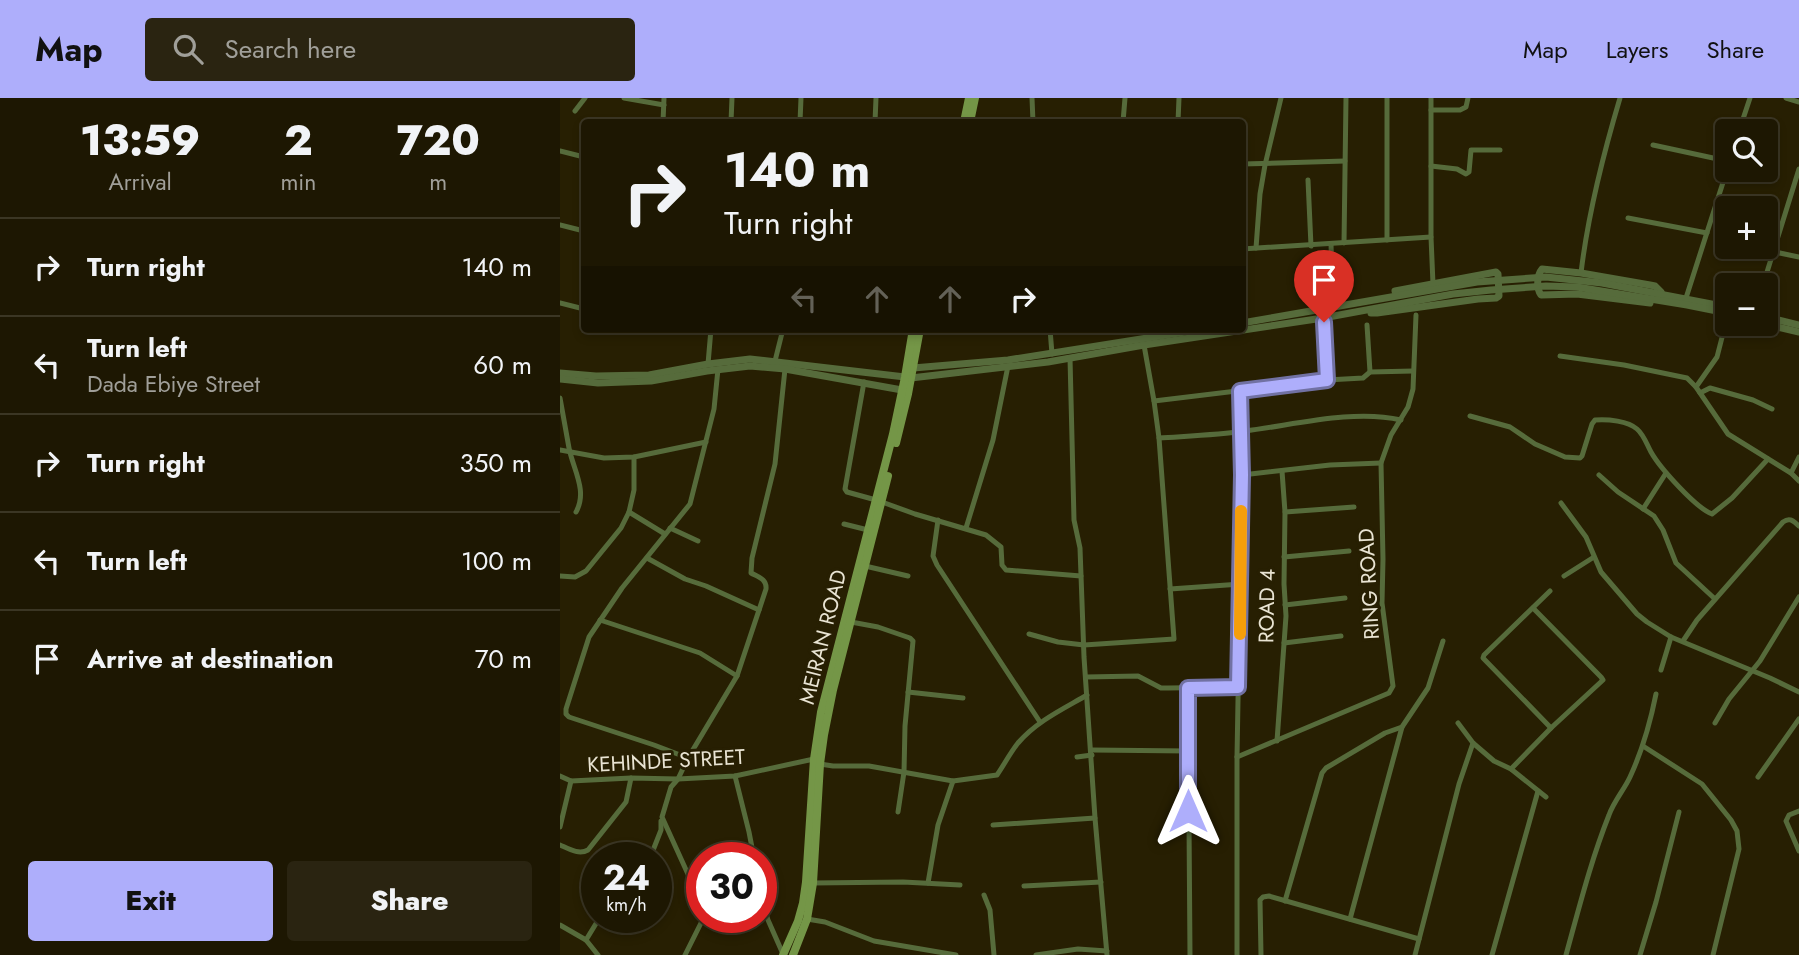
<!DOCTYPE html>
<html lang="en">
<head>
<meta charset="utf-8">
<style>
  :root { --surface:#1d1702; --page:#2a2411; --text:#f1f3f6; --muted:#a09f99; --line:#3b3624; --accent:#aeaefb }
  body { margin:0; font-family:Jost,sans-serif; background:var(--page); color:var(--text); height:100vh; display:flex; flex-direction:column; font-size:26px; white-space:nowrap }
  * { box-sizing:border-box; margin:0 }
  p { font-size:23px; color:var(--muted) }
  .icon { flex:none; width:38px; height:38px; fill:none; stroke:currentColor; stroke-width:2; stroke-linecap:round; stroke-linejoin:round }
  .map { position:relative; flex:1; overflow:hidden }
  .panel { display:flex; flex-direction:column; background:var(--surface); width:560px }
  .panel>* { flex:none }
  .banner { position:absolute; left:21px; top:21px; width:665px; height:214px; border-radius:7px; box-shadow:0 4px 10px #0003,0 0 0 2px var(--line); background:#1d1702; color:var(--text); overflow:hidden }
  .controls { position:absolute; left:1155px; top:21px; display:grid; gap:14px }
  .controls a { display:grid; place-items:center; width:63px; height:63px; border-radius:7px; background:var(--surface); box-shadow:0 4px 10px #0003,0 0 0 2px var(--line); font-size:35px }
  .speed { position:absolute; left:21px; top:744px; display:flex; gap:14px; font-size:35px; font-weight:700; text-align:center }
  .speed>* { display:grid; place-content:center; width:91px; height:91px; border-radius:50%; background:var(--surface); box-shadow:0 4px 10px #0003,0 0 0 2px var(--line); line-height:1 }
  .speed small { font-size:18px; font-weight:400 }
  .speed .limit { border:10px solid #d22; background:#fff; color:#111 }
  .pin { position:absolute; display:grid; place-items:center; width:60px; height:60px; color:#fff; margin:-72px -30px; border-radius:50% 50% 50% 0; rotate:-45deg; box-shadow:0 0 7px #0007 }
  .pin .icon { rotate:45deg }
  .me { position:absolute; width:77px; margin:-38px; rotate:0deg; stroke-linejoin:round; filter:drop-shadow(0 0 5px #0008) }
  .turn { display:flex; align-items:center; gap:24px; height:147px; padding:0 28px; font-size:32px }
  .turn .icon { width:91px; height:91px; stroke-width:2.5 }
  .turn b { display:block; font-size:49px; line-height:60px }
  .lanes { display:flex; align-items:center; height:66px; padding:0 28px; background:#0003; justify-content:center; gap:35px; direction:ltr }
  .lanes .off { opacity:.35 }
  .eta { display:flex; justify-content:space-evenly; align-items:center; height:119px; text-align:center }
  .eta b { font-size:42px; font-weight:800; line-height:49px }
  .cta { display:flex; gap:14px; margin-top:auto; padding:14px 28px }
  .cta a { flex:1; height:80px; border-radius:7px; background:var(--accent); color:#111; font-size:28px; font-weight:800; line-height:80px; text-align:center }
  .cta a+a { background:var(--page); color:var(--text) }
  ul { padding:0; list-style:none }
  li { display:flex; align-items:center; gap:21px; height:98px; padding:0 28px; border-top:2px solid var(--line) }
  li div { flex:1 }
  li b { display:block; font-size:26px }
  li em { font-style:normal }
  header { display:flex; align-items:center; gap:42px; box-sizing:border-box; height:98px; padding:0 35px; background:var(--accent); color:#111 }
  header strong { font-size:33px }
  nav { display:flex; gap:38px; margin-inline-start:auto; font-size:24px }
  .search { width:490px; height:63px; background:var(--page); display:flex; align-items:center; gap:18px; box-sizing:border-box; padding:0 24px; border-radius:7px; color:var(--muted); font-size:26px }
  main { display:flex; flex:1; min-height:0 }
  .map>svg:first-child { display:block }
</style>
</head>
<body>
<header>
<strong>Map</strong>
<div class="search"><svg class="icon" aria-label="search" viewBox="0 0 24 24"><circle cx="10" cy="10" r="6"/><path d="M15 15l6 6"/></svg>Search here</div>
<nav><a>Map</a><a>Layers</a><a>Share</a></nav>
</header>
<main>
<section class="panel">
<div class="eta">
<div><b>13:59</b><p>Arrival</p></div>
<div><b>2</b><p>min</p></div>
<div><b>720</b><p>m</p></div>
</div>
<ul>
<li><svg class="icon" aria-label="right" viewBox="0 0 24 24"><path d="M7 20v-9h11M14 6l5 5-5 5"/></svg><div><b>Turn right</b></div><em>140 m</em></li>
<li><svg class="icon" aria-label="left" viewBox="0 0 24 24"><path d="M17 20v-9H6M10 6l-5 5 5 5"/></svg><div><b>Turn left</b><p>Dada Ebiye Street</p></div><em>60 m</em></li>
<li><svg class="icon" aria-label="right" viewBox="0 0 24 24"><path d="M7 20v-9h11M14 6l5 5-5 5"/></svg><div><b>Turn right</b></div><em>350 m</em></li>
<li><svg class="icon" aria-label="left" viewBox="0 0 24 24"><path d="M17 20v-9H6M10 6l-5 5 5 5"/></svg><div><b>Turn left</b></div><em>100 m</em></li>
<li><svg class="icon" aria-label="arrive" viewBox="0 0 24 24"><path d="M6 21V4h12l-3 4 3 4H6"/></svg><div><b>Arrive at destination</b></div><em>70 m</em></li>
</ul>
<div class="cta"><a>Exit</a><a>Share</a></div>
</section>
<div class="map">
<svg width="1239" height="857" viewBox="0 0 1239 857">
  <rect width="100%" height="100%" fill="#271f02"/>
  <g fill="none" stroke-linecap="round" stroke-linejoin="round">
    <g stroke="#566b3b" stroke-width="5">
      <path d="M 64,0 L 104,7"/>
      <path d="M 472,0 L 473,24"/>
      <path d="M 827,0 L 827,142"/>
      <path d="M 871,0 L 871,139 L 873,186"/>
      <path d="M 1226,0 L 1239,4"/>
      <path d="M 871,12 L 900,12 L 906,9 L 908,0"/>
      <path d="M 15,13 L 25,0"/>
      <path d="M 103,24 L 104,0"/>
      <path d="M 171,24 L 172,0"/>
      <path d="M 240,24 L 241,0"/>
      <path d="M 315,24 L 316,0"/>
      <path d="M 563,24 L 565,0"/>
      <path d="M 618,24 L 619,0"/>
      <path d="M 1179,33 L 1190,0"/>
      <path d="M 1093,47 L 1167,63"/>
      <path d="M 0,53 L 24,59"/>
      <path d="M 682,66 L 785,63"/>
      <path d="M 871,68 L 897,71 L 906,76 L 909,74 L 911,52 L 940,52"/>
      <path d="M 748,82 L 751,148"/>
      <path d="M 1068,120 L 1147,135"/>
      <path d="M 0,127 L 24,133"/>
      <path d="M 784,145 L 786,0"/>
      <path d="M 771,146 L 773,210"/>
      <path d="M 696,150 L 700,96 L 705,67 L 721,0"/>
      <path d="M 682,151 L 871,139"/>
      <path d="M 1215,154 L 1239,159"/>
      <path d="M 1021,175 C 1028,116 1043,57 1060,0"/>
      <path d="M 1203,187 L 1239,71"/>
      <path d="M 1126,200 L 1167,72"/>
      <path d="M 0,205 L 24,211"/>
      <path d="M 764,224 L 767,282"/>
      <path d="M 807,227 L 810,274"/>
      <path d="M 490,231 L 492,256"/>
      <path d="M 1000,258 L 1064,267 L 1127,280 L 1136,289 L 1168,336 L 1231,375 L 1239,383"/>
      <path d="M 510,260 L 514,422 L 520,450 L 524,559 L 535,720 L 547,857"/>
      <path d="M 215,263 L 223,231"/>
      <path d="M 148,266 L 151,231"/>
      <path d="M 304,284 L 285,391 L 287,394 L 316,402"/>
      <path d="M 1136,289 L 1157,259 L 1167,220"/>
      <path d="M 1140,295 L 1150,290 L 1193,302 L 1212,311"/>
      <path d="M 0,300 C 3,317 6,334 9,350 C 13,371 28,393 16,414"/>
      <path d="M 594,303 L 767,282 L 803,280 L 810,274 L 853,273"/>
      <path d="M 910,318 L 950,329 L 975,346 L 1005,359 L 1020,360 L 1022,358 L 1032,326 L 1035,322 C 1048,321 1068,323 1077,331 C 1084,337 1087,347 1091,354 C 1100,370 1136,410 1152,416 L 1172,400 L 1208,361"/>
      <path d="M 599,340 C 628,338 657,337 685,333 C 734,327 793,311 841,322"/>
      <path d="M 0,352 L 44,360 L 74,359 L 146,344"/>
      <path d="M 1231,375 L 1239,359"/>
      <path d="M 682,377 L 770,367 L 821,365"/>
      <path d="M 1039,377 L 1058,394 L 1094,418 L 1103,432 L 1116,465 L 1155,501"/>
      <path d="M 322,404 L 355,416 L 426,437 L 441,449 L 442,467 L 446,472 L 521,478"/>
      <path d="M 1001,405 L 1026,439 L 1041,474 L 1077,516 L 1087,524 L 1111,539 L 1210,580 L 1239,594"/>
      <path d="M 1083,411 L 1106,375"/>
      <path d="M 69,414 L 105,436"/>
      <path d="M 725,414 L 794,409"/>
      <path d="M 378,422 L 373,458 L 377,467 L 480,624"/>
      <path d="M 284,426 L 308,432"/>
      <path d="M 110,430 L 138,443"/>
      <path d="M 406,430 L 433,342 L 448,268"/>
      <path d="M 724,459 L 789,453"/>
      <path d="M 87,460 L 125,481 L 146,488 L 199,512"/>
      <path d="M 305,468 L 348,478"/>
      <path d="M 0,478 L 15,479 L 26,473 L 61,430 L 69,414 L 74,392 L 74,359"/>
      <path d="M 1004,478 L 1034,459"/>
      <path d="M 610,491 L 681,486"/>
      <path d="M 990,493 L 924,557 L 923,560 L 991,630"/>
      <path d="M 725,507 L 785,500"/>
      <path d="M 40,522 L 140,555 L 177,578"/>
      <path d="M 291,524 L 318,529 L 350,540 L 353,543 L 345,628 L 344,674 L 338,714"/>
      <path d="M 469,536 L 498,544 L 524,547 L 614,541 L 599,340 L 594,303 L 584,247"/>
      <path d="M 1123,543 L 1137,522 L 1223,424 C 1230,419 1233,423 1239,428"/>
      <path d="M 724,545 L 781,538"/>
      <path d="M 1101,572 L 1111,539"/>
      <path d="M 526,579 L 578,578 L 601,590 L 608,590 L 678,589"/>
      <path d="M 628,590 L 630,857"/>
      <path d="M 348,594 L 403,600"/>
      <path d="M 898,625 L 913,645 L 934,663 L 951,671 L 986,699"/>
      <path d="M 1155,625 L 1169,601 L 1200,563 L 1239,499"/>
      <path d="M 717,643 L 726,518 L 724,486 L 725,414 L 722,373"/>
      <path d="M 1083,648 L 1142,686 L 1171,722 L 1177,733 L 1179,751 L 1153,857"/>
      <path d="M 532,652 L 628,653"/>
      <path d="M 517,659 L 532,657"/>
      <path d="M 677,659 L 829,595 L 833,588 L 822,505 L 823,461 L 821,365 L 831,337 L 848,309 L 853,291 L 856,217"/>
      <path d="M 128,660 L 94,647 L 9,619 L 6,616 L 6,611 L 29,539 L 62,490 L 130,406 L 154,311 L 158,271"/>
      <path d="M 260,666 L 273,668 L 309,668 L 393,683 L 437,677 C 444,667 450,655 458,645 C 477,623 503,611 527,597"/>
      <path d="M 951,671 L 991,630 L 1043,582 L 1041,579 L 973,510"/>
      <path d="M 0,678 L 11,683 L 71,680 L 118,681 L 175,678 L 254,661"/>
      <path d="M 175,678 L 189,734 L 194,760"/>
      <path d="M 1198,679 L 1239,621"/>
      <path d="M 1239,713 L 1229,717 L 1226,723 L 1239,753"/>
      <path d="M 433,727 L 535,720"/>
      <path d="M 0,729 L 11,683"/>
      <path d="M 0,747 C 9,751 19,757 28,752 L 66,704 L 71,680"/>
      <path d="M 90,760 L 101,732 L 101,723"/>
      <path d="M 253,785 L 343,784 L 400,787"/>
      <path d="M 368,785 L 378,727 L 393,683"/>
      <path d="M 464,788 L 541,784"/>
      <path d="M 424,797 L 430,812 L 434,857"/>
      <path d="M 201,800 L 208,822 L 223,856"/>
      <path d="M 725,803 L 762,675 L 766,670 L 825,635 L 842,629"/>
      <path d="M 142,807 L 102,719 L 111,689 L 118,681 L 128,660 L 177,578 L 206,491 C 207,481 198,479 191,475 L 192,460 L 215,366 L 225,271"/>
      <path d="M 247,821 L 265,824 L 314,843 L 396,857"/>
      <path d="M 790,821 L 842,629 L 868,590 L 883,543"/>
      <path d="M 0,827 L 26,842 L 38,857"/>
      <path d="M 26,842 L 40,819"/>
      <path d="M 125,857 L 144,819"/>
      <path d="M 476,857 L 518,851 L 547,853"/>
      <path d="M 677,857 L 677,659 L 682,377 L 680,293"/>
      <path d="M 701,857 L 700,802 L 703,799 L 709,798 L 859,841"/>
      <path d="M 855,857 L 899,686 L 913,645"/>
      <path d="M 932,857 L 978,693"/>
      <path d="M 1006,857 C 1019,810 1031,762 1049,717 C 1054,703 1064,692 1070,679 C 1083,651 1090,626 1096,596"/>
      <path d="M 1080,857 L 1096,804 L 1119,714"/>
    </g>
    <g stroke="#566b3b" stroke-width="7">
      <path d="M 1090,205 L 1017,196 L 981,197 C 976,190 977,177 982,171 L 1021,175 L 1090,187 L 1095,188 L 1101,194"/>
      <path d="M 811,215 L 817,215 L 918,201 L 936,200 L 939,198 L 938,176 L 936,174 L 835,193"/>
      <path d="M 1206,219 L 1239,227"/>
      <path d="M 682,225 L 917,184 L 986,179 L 1042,185 L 1167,209"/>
      <path d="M 1205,226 L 1239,234"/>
      <path d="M 353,270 L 448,262 L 644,231"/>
      <path d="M 0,275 L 36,278 L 89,277 L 148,266 L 190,261 L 345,279"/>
      <path d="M 351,280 L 488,264 L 584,247 L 763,220 L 893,196 L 931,192 L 986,188 L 1017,189 L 1127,207 L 1167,215"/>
      <path d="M 0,281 L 38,285 L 91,283 L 147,273 L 190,268 L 225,271 L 342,292"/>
    </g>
    <g stroke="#749647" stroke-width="8">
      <path d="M 404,24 L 409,0"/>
      <path d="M 410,24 L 415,0"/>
      <path d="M 336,345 L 348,296 L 360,231"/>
      <path d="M 223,857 L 238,823 L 243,805 L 246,784 L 254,661 L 261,614 L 333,336 L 345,279 L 353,231"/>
      <path d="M 233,857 L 247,821 L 253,785 L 260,666 L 264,637 L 273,592 L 328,378"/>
    </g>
  </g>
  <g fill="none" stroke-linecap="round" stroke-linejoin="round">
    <defs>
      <path id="route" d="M 628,713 L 628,590 L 678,589 L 682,377 L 680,293 L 767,282 L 764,224"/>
    </defs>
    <use href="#route" stroke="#7171a3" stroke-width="18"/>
    <use href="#route" stroke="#aeaefb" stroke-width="12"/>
    <path stroke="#f59e0b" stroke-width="12" d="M 680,536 L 681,413"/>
  </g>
  <g text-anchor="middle" stroke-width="6" stroke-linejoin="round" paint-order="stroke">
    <g font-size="21" fill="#e9e4d3" stroke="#271f02">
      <text transform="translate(809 486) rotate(-93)" y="7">RING ROAD</text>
      <text transform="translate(707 508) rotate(-89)" y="7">ROAD 4</text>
      <text transform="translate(263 539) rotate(-76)" y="7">MEIRAN ROAD</text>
      <text transform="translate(106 663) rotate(-3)" y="7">KEHINDE STREET</text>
    </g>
  </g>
</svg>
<div class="controls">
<a><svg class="icon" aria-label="search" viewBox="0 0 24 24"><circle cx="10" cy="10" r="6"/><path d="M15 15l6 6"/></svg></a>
<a>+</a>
<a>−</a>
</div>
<div class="speed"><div>24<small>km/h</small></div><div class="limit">30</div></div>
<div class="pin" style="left:764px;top:224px;background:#d93025"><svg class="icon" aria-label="arrive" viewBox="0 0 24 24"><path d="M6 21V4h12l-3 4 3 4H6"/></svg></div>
<svg class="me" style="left:628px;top:713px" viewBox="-20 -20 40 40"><path d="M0-17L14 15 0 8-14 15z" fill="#aeaefb" stroke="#fff" stroke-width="4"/></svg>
<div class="banner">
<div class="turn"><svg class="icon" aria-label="right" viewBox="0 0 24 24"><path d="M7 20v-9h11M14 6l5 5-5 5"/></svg><div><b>140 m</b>Turn right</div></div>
<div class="lanes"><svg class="icon off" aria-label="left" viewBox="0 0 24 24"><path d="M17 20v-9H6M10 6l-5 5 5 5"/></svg><svg class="icon off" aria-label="ahead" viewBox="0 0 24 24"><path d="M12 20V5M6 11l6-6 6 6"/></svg><svg class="icon off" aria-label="ahead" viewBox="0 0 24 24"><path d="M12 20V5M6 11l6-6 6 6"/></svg><svg class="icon" aria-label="right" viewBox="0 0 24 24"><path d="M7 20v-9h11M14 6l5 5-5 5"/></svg></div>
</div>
</div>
</main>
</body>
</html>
